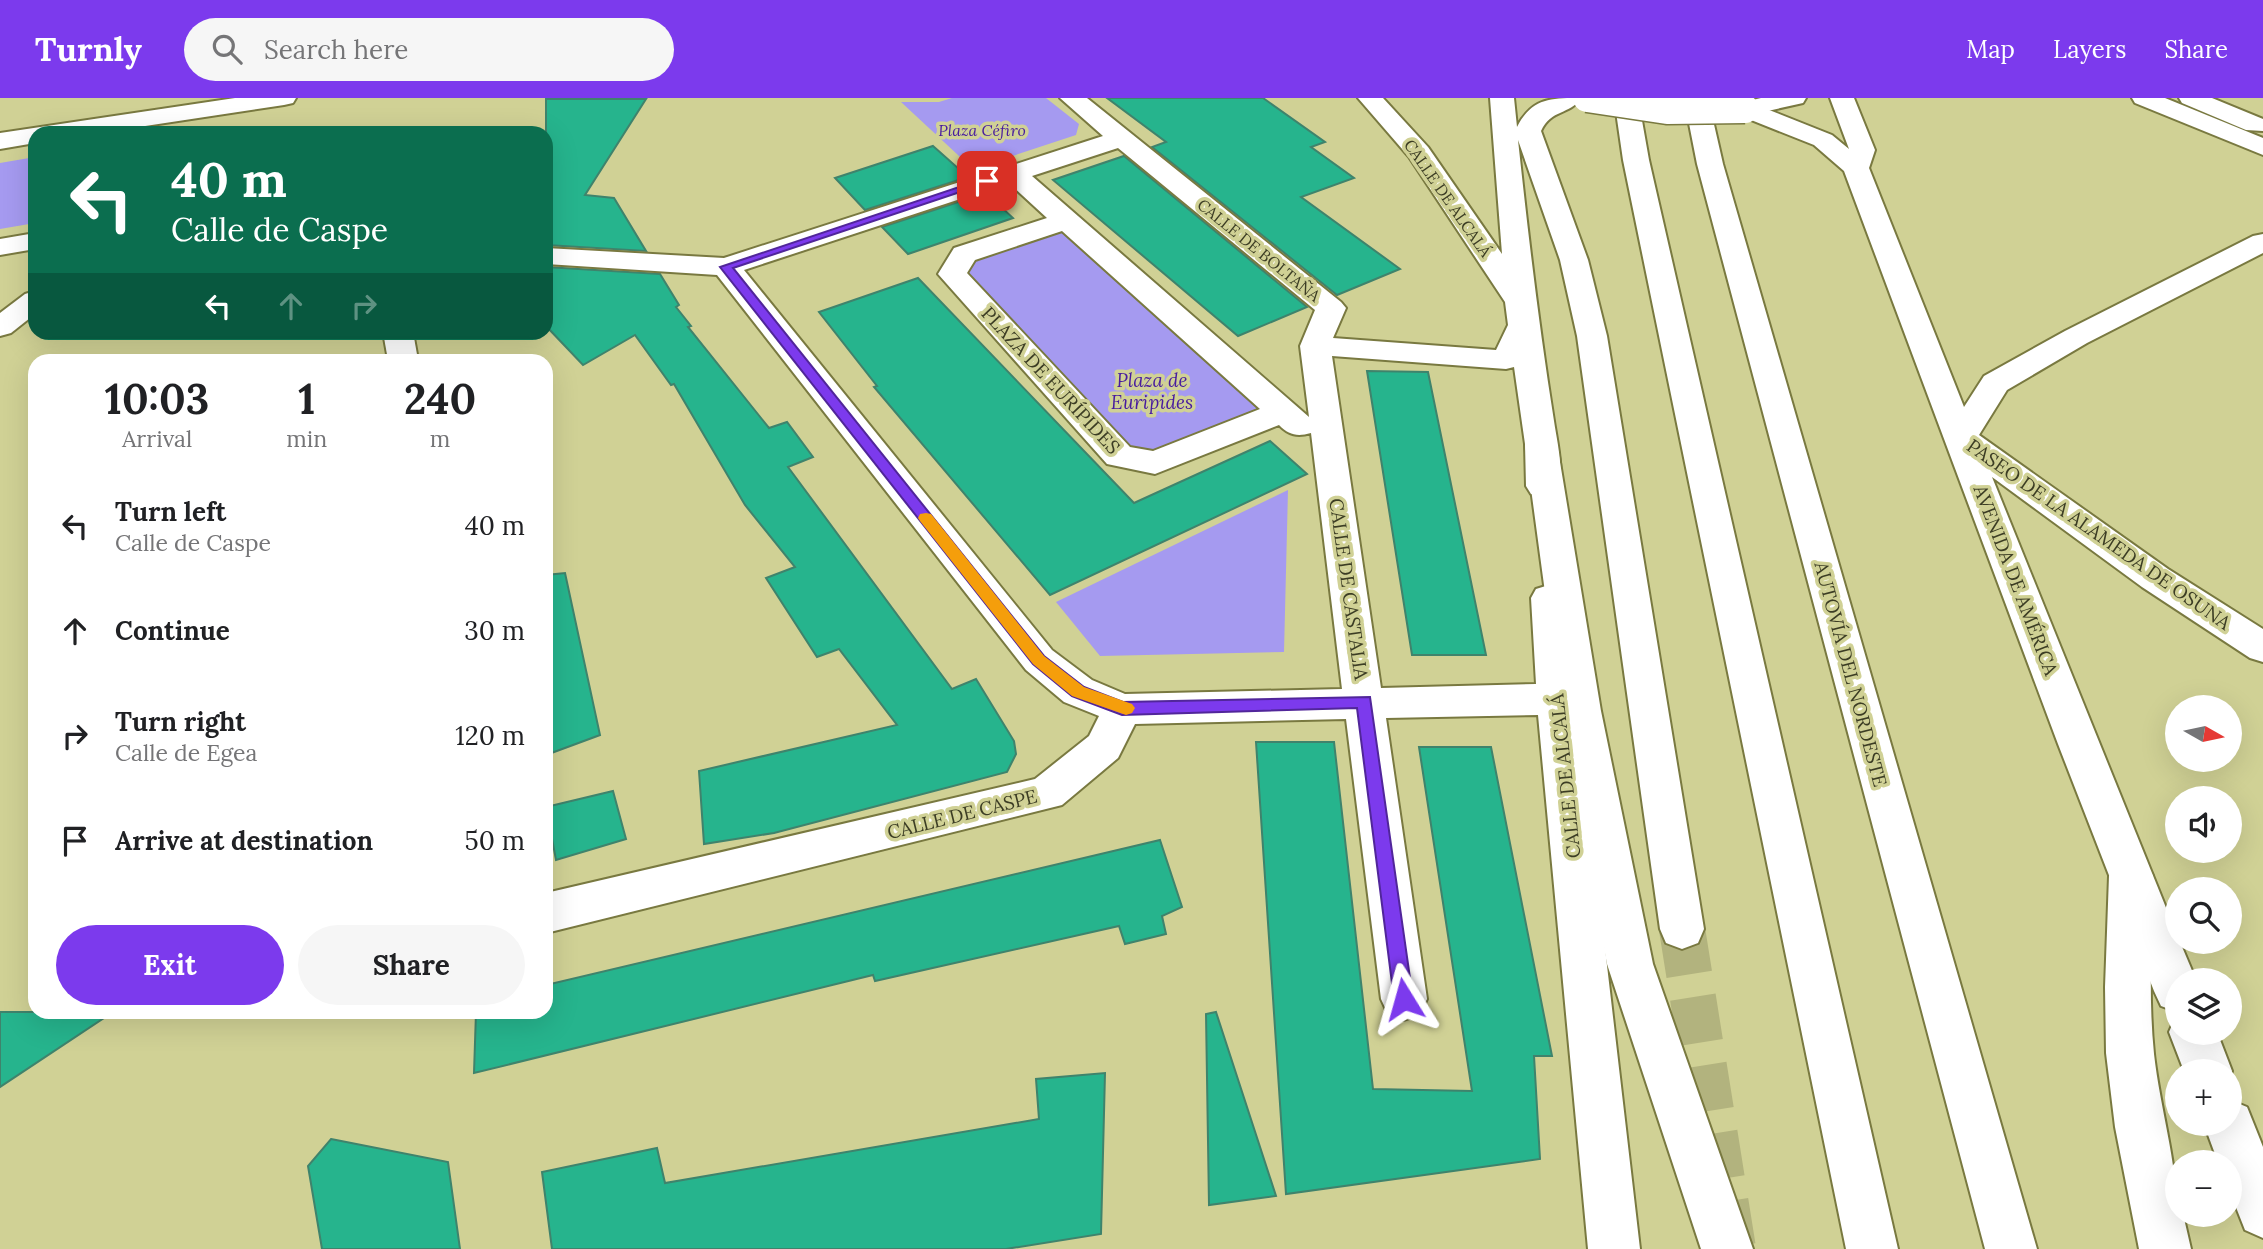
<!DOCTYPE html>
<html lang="en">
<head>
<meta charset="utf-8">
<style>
  :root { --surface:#fff; --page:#f6f6f6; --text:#202124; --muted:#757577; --accent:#7c3aed }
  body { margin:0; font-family:Lora,serif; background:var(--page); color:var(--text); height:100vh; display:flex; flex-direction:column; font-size:26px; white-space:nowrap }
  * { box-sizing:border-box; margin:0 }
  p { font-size:23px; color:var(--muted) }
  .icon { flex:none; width:38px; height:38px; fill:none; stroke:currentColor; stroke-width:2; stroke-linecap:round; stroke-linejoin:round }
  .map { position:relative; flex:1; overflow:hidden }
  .details { position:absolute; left:28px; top:256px; width:525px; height:665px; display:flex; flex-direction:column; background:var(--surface); border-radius:21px; box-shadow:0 7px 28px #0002 }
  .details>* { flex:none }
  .banner { position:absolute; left:28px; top:28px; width:525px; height:214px; border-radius:21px; box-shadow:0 7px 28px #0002; background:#0b6e4f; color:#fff; overflow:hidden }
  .needle { width:46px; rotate:99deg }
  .buttons { position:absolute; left:2165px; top:597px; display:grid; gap:14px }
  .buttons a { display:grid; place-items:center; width:77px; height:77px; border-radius:50%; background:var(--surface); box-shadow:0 7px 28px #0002; font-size:35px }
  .pin { position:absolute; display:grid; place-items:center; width:60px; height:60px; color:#fff; margin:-30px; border-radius:14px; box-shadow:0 4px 10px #0006 }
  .me { position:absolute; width:77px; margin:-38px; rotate:352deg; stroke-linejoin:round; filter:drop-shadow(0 0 5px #0008) }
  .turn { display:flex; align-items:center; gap:24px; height:147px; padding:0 28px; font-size:32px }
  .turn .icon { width:91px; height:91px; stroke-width:2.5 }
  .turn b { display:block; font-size:49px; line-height:60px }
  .lanes { display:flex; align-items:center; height:66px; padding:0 28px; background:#0003; justify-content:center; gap:35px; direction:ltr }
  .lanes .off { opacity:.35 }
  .eta { display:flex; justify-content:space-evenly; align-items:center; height:119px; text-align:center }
  .eta b { font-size:42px; font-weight:700; line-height:49px }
  .cta { display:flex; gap:14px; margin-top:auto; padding:14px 28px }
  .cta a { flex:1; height:80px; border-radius:42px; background:var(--accent); color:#fff; font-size:28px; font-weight:700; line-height:80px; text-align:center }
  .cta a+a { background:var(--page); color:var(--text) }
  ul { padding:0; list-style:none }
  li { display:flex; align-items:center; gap:21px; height:105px; padding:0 28px }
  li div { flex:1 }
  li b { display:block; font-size:26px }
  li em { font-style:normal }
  header { display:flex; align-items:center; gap:42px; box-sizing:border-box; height:98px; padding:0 35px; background:var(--accent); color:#fff }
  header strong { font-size:33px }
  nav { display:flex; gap:38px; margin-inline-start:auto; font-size:24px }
  .search { width:490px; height:63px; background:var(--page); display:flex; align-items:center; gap:18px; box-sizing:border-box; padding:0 24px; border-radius:38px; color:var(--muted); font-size:26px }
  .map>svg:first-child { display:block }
</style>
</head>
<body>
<header>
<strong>Turnly</strong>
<div class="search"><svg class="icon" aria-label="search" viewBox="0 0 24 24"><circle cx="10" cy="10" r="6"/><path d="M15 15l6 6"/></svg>Search here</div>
<nav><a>Map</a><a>Layers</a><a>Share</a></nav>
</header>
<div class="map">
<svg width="2263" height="1151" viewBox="0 0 2263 1151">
  <rect width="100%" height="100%" fill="#d0d195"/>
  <g fill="#a59af0">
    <path d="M 952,0 L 1046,0 L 1079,26 L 1076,37 L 973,71 L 901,4 L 939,4 Z"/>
    <path d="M 35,59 L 35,125 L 0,131 L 0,65 Z"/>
    <path d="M 1060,129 L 1269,314 L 1155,358 L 1123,352 L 961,176 L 974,158 Z"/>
    <path d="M 1288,392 L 1284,554 L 1100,558 L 1056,504 Z"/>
  </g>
  <g fill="#26b48d" stroke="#3f836c" stroke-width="2">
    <path d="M 1107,0 L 1263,0 L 1325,44 L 1311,49 L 1354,80 L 1301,99 L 1400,171 L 1337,197 L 1152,49 L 1166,44 Z"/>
    <path d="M 546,1 L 646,1 L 585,97 L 614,100 L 646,153 L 546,147 Z"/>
    <path d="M 933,48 L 968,79 L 865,112 L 835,80 Z"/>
    <path d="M 1124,58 L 1307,209 L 1238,238 L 1053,82 Z"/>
    <path d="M 986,95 L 1013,120 L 908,156 L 882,129 Z"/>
    <path d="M 546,169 L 660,176 L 679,207 L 676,209 L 691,228 L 688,229 L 769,330 L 787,324 L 813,359 L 788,369 L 952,591 L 976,581 L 1014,643 L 1016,656 L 1007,674 L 774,735 L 704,746 L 699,673 L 897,627 L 839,551 L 817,559 L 766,480 L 795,469 L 745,407 L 674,286 L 671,287 L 635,237 L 583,267 L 546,228 Z"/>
    <path d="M 918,180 L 1134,405 L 1270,343 L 1307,376 L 1050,497 L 874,289 L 877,288 L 819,214 Z"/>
    <path d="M 1367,273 L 1428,274 L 1486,557 L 1412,557 Z"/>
    <path d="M 565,475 L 600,637 L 546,657 L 546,477 Z"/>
    <path d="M 1256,644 L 1334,644 L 1373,991 L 1472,993 L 1419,649 L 1491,649 L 1552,958 L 1534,958 L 1540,1061 L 1286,1096 Z"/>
    <path d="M 613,693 L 626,741 L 556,762 L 546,709 Z"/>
    <path d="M 1160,742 L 1182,809 L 1162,818 L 1166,836 L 1125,846 L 1119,828 L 875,883 L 873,877 L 474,975 L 476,914 L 546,914 L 546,887 Z"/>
    <path d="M 0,914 L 113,914 L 0,989 Z"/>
    <path d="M 1216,914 L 1276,1098 L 1209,1107 L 1206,916 Z"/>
    <path d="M 1105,975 L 1101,1136 L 1006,1151 L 552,1151 L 542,1074 L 657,1050 L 665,1085 L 1039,1021 L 1036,981 Z"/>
    <path d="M 331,1041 L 448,1064 L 460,1151 L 322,1151 L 308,1068 Z"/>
  </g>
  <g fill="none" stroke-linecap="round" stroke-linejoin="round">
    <path stroke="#b2b37e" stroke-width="46" stroke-dasharray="46 23" stroke-linecap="butt" d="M 1682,831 L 1733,1151"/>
    <defs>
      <g id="minor">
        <path d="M 235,0 L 296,0 L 293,5 L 284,7 L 99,35 L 35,35 L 35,45 L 0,51 L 0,35 Z"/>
        <path d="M 1060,0 L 1087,0 L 1341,204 L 1346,210 L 1333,240 L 1496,252 L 1508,227 L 1505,204 L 1409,59 L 1358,0 L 1383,0 L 1428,49 L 1502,156 L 1490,0 L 1514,0 L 1517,29 C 1532,0 1550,0 1581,0 C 1570,17 1551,11 1541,33 L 1588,162 L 1607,238 L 1704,831 L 1698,845 L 1682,851 L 1666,845 L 1660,831 L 1577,238 L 1560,162 L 1518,42 C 1528,136 1539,229 1554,323 C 1557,344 1566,378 1555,396 L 1543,399 L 1531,396 L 1526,388 L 1525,346 L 1514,269 L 1506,271 L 1332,258 L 1381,590 L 1536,586 L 1531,500 L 1536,491 L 1549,487 L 1562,491 L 1567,500 L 1576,601 L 1640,1151 L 1588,1151 L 1538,617 L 1386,620 L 1427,901 L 1420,916 L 1404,922 L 1388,916 L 1381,901 L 1346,621 L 1135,626 L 1118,660 L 1062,707 L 546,835 L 546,795 L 1035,681 L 1089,638 L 1099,618 L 1064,604 L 1026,572 L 717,177 L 546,166 L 546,150 L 724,160 L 1103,38 ZM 1118,50 L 1315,212 L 1300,248 L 1309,319 L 1032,78 ZM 1009,85 L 1047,120 L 954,150 L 938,176 L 1107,366 L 1155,376 L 1279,327 C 1289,337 1297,339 1311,335 L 1342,591 L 1125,596 L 1092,582 L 1052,552 L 744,172 ZM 1062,133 L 1260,311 L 1153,353 L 1130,349 L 967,175 L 975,162 Z"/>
        <path d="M 1830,0 L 1854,0 L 1875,52 L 1869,70 L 1964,309 L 1984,278 L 2065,233 L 2253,138 L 2263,136 L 2263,155 L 2087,245 L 2007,292 L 1979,337 L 2168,471 L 2263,531 L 2263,564 L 2250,560 L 2142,489 L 1992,379 L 2177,837 L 2177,844 L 2180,844 L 2196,882 L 2177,882 L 2177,914 L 2161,908 L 2154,893 L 2058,646 L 1844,73 L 1814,47 L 1736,16 L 1733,11 L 1736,6 L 1745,4 L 1754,6 L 1832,37 L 1849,51 Z"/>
        <path d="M 2179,0 L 2212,0 L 2263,21 L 2263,33 L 2246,32 L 2182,5 Z"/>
        <path d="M 35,135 L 35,151 L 0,157 L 0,141 Z"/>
        <path d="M 35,193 L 35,216 L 11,235 L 0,238 L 0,215 L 25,196 Z"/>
        <path d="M 383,234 L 413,234 L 418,262 L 388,262 Z"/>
        <path d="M 2176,918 L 2177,934 L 2217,934 L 2232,973 L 2230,979 L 2230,973 L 2184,973 L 2169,934 Z"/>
        <path d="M 2230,1002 L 2247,1009 L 2263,1049 L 2263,1140 L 2245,1132 L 2230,1094 L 2230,1064 L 2218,1064 L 2204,1026 L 2230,1026 Z"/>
      </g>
      <g id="major">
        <path d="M 1761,0 L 1806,0 L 1803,5 L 1745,18 L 1736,16 L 1733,11 L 1736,6 Z"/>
        <path d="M 2132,0 L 2165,0 L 2263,40 L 2263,57 L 2135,5 Z"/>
      </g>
      <g id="highway">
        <path d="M 1614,0 L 1638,0 L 1649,62 L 1898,1151 L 1846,1151 L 1623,62 Z"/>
        <path d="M 1684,0 L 1708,0 L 1723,66 L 2037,1151 L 1985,1151 L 1697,66 Z"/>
        <path d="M 1541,335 L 1553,338 L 1557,346 L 1601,613 L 1653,866 L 1753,1151 L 1701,1151 L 1607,866 L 1561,613 L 1525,346 L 1529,338 Z"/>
        <path d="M 2131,759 L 2146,765 L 2153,778 C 2152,837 2148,897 2154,956 C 2160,1010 2177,1063 2177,1116 L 2183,1116 L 2191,1151 L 2139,1151 L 2115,1029 L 2106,955 L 2105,889 L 2109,778 L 2116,765 Z"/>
      </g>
    </defs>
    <use href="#minor" stroke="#797940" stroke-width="4"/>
    <use href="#major" stroke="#797940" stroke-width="4"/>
    <use href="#highway" stroke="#797940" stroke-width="4"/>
    <use href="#minor" fill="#fff" fill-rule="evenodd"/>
    <use href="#major" fill="#fff" fill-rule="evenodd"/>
    <use href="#highway" fill="#fff" fill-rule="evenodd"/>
    <defs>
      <path id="major-bridge" d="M 1587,0 L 1667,12 L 1745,11"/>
    </defs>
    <use href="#major-bridge" stroke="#797940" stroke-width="31" stroke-linecap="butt"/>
    <use href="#major-bridge" stroke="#fff" stroke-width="28"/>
  </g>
  <path fill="#7c3aed" stroke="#51269a" stroke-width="2" d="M 983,81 L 993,83 L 733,170 L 1044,558 L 1084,589 L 1123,604 L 1370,599 L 1413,901 L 1410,908 L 1404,910 L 1397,908 L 1394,901 L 1357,610 L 1122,617 L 1072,598 L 1033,566 L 720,169 Z"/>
  <path fill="#f59e0b" d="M 926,415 L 931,416 L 1044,558 L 1084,589 L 1132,606 L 1135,610 L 1132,615 L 1126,617 L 1072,598 L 1033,566 L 920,423 L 918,420 L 920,416 Z"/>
  <g text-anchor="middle" stroke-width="7" stroke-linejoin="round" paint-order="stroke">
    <g font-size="16" font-style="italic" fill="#471b9f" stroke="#d0d195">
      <text x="982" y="38">Plaza Céfiro</text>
    </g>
    <g font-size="16" fill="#3c3d24" stroke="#d0d195">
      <text transform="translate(1448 100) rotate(55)" y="6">CALLE DE ALCALÁ</text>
      <text transform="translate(1259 152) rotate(39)" y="6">CALLE DE BOLTAÑA</text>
    </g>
    <g font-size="19" fill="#3c3d24" stroke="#d0d195">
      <text transform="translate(1051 282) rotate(47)" y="7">PLAZA DE EURÍPIDES</text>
      <text transform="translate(2099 436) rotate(35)" y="7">PASEO DE LA ALAMEDA DE OSUNA</text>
      <text transform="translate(2016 482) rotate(69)" y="7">AVENIDA DE AMÉRICA</text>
      <text transform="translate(1349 491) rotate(82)" y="7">CALLE DE CASTALIA</text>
      <text transform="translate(1851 576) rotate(75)" y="7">AUTOVÍA DEL NORDESTE</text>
      <text transform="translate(1565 678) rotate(-96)" y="7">CALLE DE ALCALÁ</text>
      <text transform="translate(962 716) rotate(-14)" y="7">CALLE DE CASPE</text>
    </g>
    <g font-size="19" font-style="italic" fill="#471b9f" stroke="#d0d195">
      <text x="1152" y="289">Plaza de<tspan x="1152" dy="22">Euripides</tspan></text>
    </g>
  </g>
</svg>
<div class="buttons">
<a><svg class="needle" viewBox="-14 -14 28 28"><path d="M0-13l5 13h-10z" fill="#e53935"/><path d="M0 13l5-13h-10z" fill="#757577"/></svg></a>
<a><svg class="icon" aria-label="sound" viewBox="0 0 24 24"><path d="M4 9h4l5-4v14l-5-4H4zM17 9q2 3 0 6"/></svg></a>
<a><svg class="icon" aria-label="search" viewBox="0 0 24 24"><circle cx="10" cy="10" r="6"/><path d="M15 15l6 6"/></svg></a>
<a><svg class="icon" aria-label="layers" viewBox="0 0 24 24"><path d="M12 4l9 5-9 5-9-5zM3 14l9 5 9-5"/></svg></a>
<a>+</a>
<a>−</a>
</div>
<div class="pin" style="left:987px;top:83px;background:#d93025"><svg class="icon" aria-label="arrive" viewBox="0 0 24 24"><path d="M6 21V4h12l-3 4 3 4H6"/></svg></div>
<svg class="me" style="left:1404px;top:901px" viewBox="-20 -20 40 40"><path d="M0-17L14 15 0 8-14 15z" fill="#7c3aed" stroke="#fff" stroke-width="4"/></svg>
<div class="banner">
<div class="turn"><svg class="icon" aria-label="left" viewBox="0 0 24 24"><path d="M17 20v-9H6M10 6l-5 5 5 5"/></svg><div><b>40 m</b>Calle de Caspe</div></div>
<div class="lanes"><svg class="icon" aria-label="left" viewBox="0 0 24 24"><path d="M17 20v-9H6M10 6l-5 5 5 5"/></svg><svg class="icon off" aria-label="ahead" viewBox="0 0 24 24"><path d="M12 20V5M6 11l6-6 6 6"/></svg><svg class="icon off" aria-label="right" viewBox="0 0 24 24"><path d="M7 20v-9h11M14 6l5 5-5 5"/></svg></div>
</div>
<section class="details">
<div class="eta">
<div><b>10:03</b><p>Arrival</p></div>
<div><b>1</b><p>min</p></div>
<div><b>240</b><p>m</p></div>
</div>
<ul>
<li><svg class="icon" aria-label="left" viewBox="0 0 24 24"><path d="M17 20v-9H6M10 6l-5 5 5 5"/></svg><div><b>Turn left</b><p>Calle de Caspe</p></div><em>40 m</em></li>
<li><svg class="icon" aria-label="ahead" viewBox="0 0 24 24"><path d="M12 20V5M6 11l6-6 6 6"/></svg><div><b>Continue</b></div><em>30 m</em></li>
<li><svg class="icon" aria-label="right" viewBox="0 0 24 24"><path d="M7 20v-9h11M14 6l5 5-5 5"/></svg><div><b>Turn right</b><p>Calle de Egea</p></div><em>120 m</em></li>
<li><svg class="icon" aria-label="arrive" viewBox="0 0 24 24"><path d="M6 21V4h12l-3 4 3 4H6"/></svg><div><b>Arrive at destination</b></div><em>50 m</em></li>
</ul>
<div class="cta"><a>Exit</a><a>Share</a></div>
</section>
</div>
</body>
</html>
